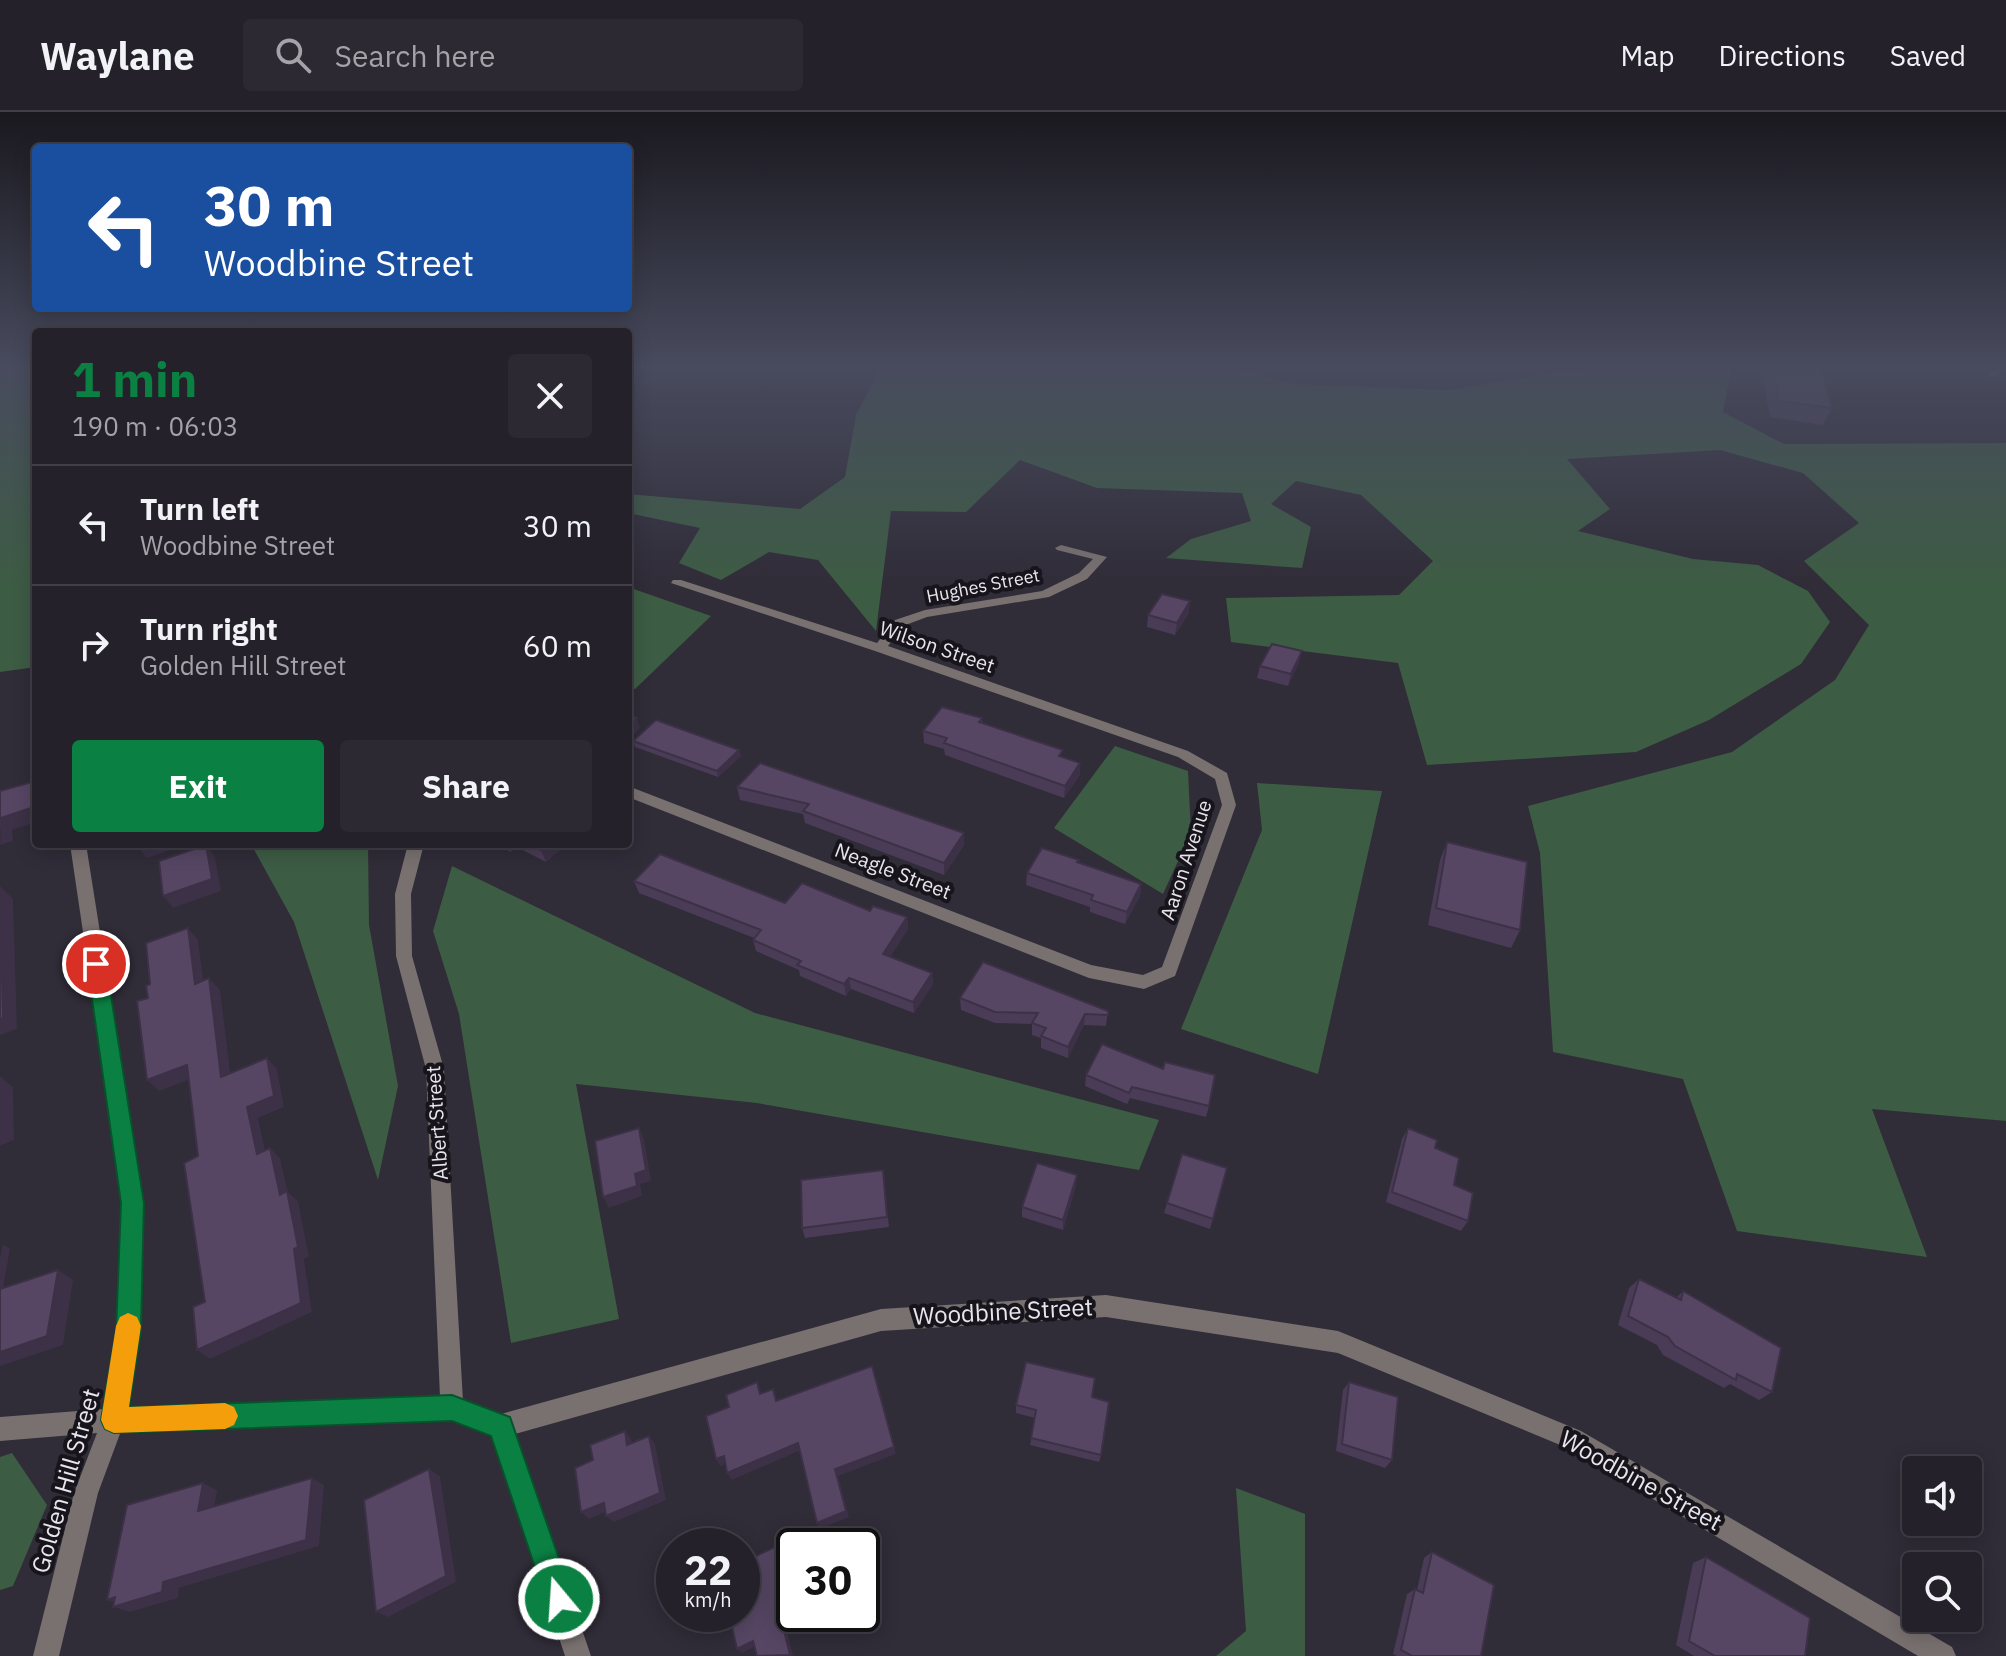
<!DOCTYPE html>
<html lang="en">
<head>
<meta charset="utf-8">
<style>
  :root { --surface:#24212a; --page:#2c2932; --text:#f1f3f6; --muted:#a3a3a8; --line:#413e47; --accent:#0b8043 }
  body { margin:0; font-family:"IBM Plex Sans",sans-serif; background:var(--page); color:var(--text); height:100vh; display:flex; flex-direction:column; font-size:30px; white-space:nowrap }
  * { box-sizing:border-box; margin:0 }
  p { font-size:26px; color:var(--muted) }
  .icon { flex:none; width:44px; height:44px; fill:none; stroke:currentColor; stroke-width:2; stroke-linecap:round; stroke-linejoin:round }
  .map { position:relative; flex:1; overflow:hidden }
  .drawer { position:absolute; left:32px; top:216px; width:600px; height:520px; display:flex; flex-direction:column; background:var(--surface); border-radius:8px; box-shadow:0 4px 20px #0003,0 0 0 2px var(--line) }
  .drawer>* { flex:none }
  .top-card { position:absolute; left:32px; top:32px; width:600px; height:168px; border-radius:8px; box-shadow:0 4px 20px #0003,0 0 0 2px var(--line); background:#1a4fa0; color:#fff; overflow:hidden }
  .controls { position:absolute; left:1902px; top:1344px; display:grid; gap:16px }
  .controls a { display:grid; place-items:center; width:80px; height:80px; border-radius:8px; background:var(--surface); box-shadow:0 4px 20px #0003,0 0 0 2px var(--line); font-size:40px }
  .speed { position:absolute; left:656px; top:1416px; display:flex; gap:16px; font-size:40px; font-weight:700; text-align:center }
  .speed>* { display:grid; place-content:center; width:104px; height:104px; border-radius:50%; background:var(--surface); box-shadow:0 4px 20px #0003,0 0 0 2px var(--line); line-height:1 }
  .speed small { font-size:20px; font-weight:400 }
  .speed .limit { border:4px solid #111; border-radius:12px; background:#fff; color:#111 }
  .pin { position:absolute; display:grid; place-items:center; width:68px; height:68px; color:#fff; margin:-34px; border:4px solid #fff; border-radius:50%; box-shadow:0 2px 8px #0007 }
  .me { position:absolute; width:88px; margin:-44px; rotate:342deg; stroke-linejoin:round; filter:drop-shadow(0 0 6px #0008) }
  .turn { display:flex; align-items:center; gap:28px; height:168px; padding:0 40px; font-size:36px }
  .turn .icon { width:104px; height:104px; stroke-width:2.5 }
  .turn b { display:block; font-size:56px; line-height:68px }
  .round { display:grid; place-items:center; flex:none; width:84px; height:84px; border-radius:8px; background:var(--page) }
  .overview { display:flex; align-items:center; justify-content:space-between; height:136px; padding:0 40px }
  h1 { font-size:48px; font-weight:700; line-height:60px; color:var(--accent) }
  .action { display:flex; gap:16px; margin-top:auto; padding:16px 40px }
  .action a { flex:1; height:92px; border-radius:8px; background:var(--accent); color:#fff; font-size:32px; font-weight:700; line-height:92px; text-align:center }
  .action a+a { background:var(--page); color:var(--text) }
  ul { padding:0; list-style:none }
  li { display:flex; align-items:center; gap:24px; height:120px; padding:0 40px; border-top:2px solid var(--line) }
  li div { flex:1 }
  li b { display:block; font-size:30px }
  li em { font-style:normal }
  header { display:flex; align-items:center; gap:48px; box-sizing:border-box; height:112px; padding:0 40px; background:var(--surface); border-bottom:2px solid var(--line) }
  header strong { font-size:38px }
  nav { display:flex; gap:44px; margin-inline-start:auto; font-size:28px }
  .search { width:560px; height:72px; background:var(--page); display:flex; align-items:center; gap:20px; box-sizing:border-box; padding:0 28px; border-radius:8px; color:var(--muted); font-size:30px }
  .map>svg:first-child { display:block }
</style>
</head>
<body>
<header>
<strong>Waylane</strong>
<div class="search"><svg class="icon" aria-label="search" viewBox="0 0 24 24"><circle cx="10" cy="10" r="6"/><path d="M15 15l6 6"/></svg>Search here</div>
<nav><a>Map</a><a>Directions</a><a>Saved</a></nav>
</header>
<div class="map">
<svg width="2006" height="1544" viewBox="0 0 2006 1544">
  <rect width="100%" height="100%" fill="#302c38"/>
  <g fill="#3d5c44">
    <path d="M 0,256 L 36,256 L 36,555 L 0,560 Z"/>
    <path d="M 881,256 L 1235,256 L 1292,272 L 1449,278 L 1585,256 L 1731,256 L 1723,300 L 1784,332 L 2006,331 L 2006,1009 L 1872,997 L 1927,1145 L 1737,1119 L 1683,967 L 1553,940 L 1540,741 L 1528,694 L 1732,640 L 1835,568 L 1869,513 L 1804,449 L 1859,411 L 1803,361 L 1720,338 L 1567,347 L 1610,397 L 1578,419 L 1693,447 L 1758,453 L 1808,479 L 1830,510 L 1801,552 L 1709,608 L 1636,640 L 1427,653 L 1398,551 L 1231,530 L 1226,486 L 1399,483 L 1433,449 L 1361,383 L 1296,369 L 1271,392 L 1311,415 L 1302,456 L 1166,446 L 1191,427 L 1251,409 L 1242,381 L 1097,376 L 1020,348 L 966,400 L 891,399 L 876,519 L 818,448 L 769,440 L 721,468 L 679,451 L 700,416 L 628,401 L 628,382 L 800,397 L 845,365 L 856,303 Z"/>
    <path d="M 628,475 L 711,504 L 635,577 L 628,575 Z"/>
    <path d="M 1115,634 L 1188,659 L 1191,721 L 1163,782 L 1054,716 Z"/>
    <path d="M 1257,671 L 1382,679 L 1318,962 L 1181,917 L 1262,718 Z"/>
    <path d="M 251,732 L 368,732 L 369,813 L 398,974 L 378,1068 L 294,810 Z"/>
    <path d="M 452,754 L 755,901 L 1159,1008 L 1139,1058 L 757,991 L 576,972 L 619,1207 L 511,1231 L 459,902 L 433,819 Z"/>
    <path d="M 12,1341 L 47,1393 L 13,1474 L 0,1478 L 0,1345 Z"/>
    <path d="M 1236,1376 L 1305,1402 L 1305,1544 L 1216,1544 L 1246,1519 Z"/>
  </g>
  <g fill="none" stroke-linecap="round" stroke-linejoin="round">
    <g fill="#797170" fill-rule="evenodd">
      <path d="M 1995,256 L 2006,257 L 1995,265 L 1989,265 L 1989,261 Z"/>
      <path d="M 1061,433 L 1107,445 L 1087,467 L 1049,485 L 927,505 L 903,514 L 888,534 L 1188,639 L 1227,661 L 1236,693 L 1175,864 L 1144,877 L 1089,866 L 628,685 L 628,674 L 1091,853 L 1143,863 L 1162,855 L 1222,693 L 1215,667 L 1178,645 L 875,539 L 671,471 L 673,468 L 681,468 L 877,531 L 895,508 L 925,498 L 1042,479 L 1079,461 L 1093,447 L 1057,438 L 1055,436 Z"/>
      <path d="M 70,732 L 86,732 L 143,1091 L 139,1219 L 127,1296 L 440,1285 L 426,957 L 396,844 L 395,782 L 408,732 L 424,732 L 411,782 L 412,844 L 444,957 L 463,1289 L 501,1302 L 881,1197 L 1106,1183 L 1338,1219 L 1581,1319 L 1952,1535 L 1956,1544 L 1918,1544 L 1565,1335 L 1338,1241 L 1106,1205 L 881,1219 L 515,1322 L 591,1544 L 565,1544 L 492,1322 L 452,1307 L 121,1319 L 98,1381 L 59,1544 L 33,1544 L 74,1381 L 97,1321 L 0,1329 L 0,1305 L 104,1297 L 117,1219 L 123,1091 Z"/>
    </g>
  </g>
  <g fill="#4a3c56">
    <path d="M 1761,256 L 1821,256 L 1832,296 L 1823,313 L 1770,305 Z"/>
    <path d="M 1189,501 L 1175,523 L 1147,515 L 1148,503 Z"/>
    <path d="M 1299,551 L 1288,574 L 1257,566 L 1260,554 Z"/>
    <path d="M 982,606 L 982,610 L 1063,645 L 1080,663 L 1064,686 L 945,643 L 944,637 L 924,631 L 923,619 Z"/>
    <path d="M 633,629 L 739,638 L 741,644 L 718,665 L 635,635 Z"/>
    <path d="M 760,651 L 964,733 L 944,763 L 805,711 L 803,702 L 740,688 L 737,675 Z"/>
    <path d="M 1447,730 L 1520,818 L 1511,836 L 1428,813 L 1440,748 Z"/>
    <path d="M 496,732 L 567,732 L 546,750 L 517,735 L 511,740 Z"/>
    <path d="M 1079,748 L 1079,751 L 1141,772 L 1140,784 L 1125,812 L 1090,800 L 1090,795 L 1026,773 L 1027,761 Z"/>
    <path d="M 634,769 L 785,791 L 870,799 L 907,805 L 908,817 L 890,845 L 932,861 L 933,872 L 914,901 L 851,877 L 846,884 L 800,864 L 799,858 L 756,839 L 753,828 L 754,826 L 639,781 Z"/>
    <path d="M 960,886 L 1108,899 L 1106,914 L 1084,913 L 1068,946 L 1041,936 L 1041,926 L 1032,923 L 1032,912 L 995,911 L 961,898 Z"/>
    <path d="M 1086,963 L 1209,994 L 1206,1005 L 1130,986 L 1127,992 L 1085,974 Z"/>
    <path d="M 1408,1016 L 1435,1036 L 1454,1073 L 1468,1109 L 1461,1119 L 1386,1090 L 1402,1027 Z"/>
    <path d="M 1227,1056 L 1210,1117 L 1164,1101 L 1167,1091 Z"/>
    <path d="M 883,1058 L 889,1115 L 805,1126 L 802,1116 Z"/>
    <path d="M 1076,1073 L 1063,1118 L 1022,1105 L 1022,1095 Z"/>
    <path d="M 1639,1167 L 1676,1186 L 1683,1179 L 1772,1280 L 1759,1288 L 1730,1272 L 1724,1276 L 1663,1243 L 1657,1233 L 1618,1213 L 1629,1176 Z"/>
    <path d="M 1349,1270 L 1392,1348 L 1385,1356 L 1336,1339 L 1343,1278 Z"/>
    <path d="M 1092,1285 L 1101,1343 L 1099,1350 L 1030,1333 L 1035,1306 L 1016,1301 L 1016,1293 Z"/>
    <path d="M 1432,1440 L 1481,1544 L 1397,1544 L 1393,1542 L 1407,1482 L 1415,1477 L 1417,1478 L 1424,1446 Z"/>
    <path d="M 1706,1445 L 1805,1544 L 1694,1544 L 1676,1533 L 1693,1451 Z"/>
  </g>
  <g fill="#3c3146">
    <path d="M 1190,489 L 1189,501 L 1175,523 L 1177,511 Z"/>
    <path d="M 1302,539 L 1299,551 L 1288,574 L 1291,562 Z"/>
    <path d="M 637,606 L 640,616 L 628,628 L 628,614 Z"/>
    <path d="M 739,638 L 741,644 L 718,665 L 717,659 Z"/>
    <path d="M 1080,651 L 1080,663 L 1064,686 L 1065,674 Z"/>
    <path d="M 32,670 L 36,674 L 36,710 L 12,718 L 13,729 L 0,733 L 1,706 Z"/>
    <path d="M 964,721 L 964,733 L 944,763 L 944,751 Z"/>
    <path d="M 141,732 L 175,732 L 176,736 L 147,746 L 137,734 Z"/>
    <path d="M 507,732 L 515,732 L 517,735 L 511,740 Z"/>
    <path d="M 548,732 L 567,732 L 546,750 L 541,738 Z"/>
    <path d="M 206,733 L 215,745 L 221,779 L 173,796 L 163,784 Z"/>
    <path d="M 1141,772 L 1140,784 L 1125,812 L 1127,800 Z"/>
    <path d="M 1,775 L 13,787 L 17,917 L 0,923 Z"/>
    <path d="M 907,805 L 908,817 L 885,853 L 883,842 Z"/>
    <path d="M 188,816 L 198,828 L 205,883 L 195,872 Z"/>
    <path d="M 932,861 L 933,872 L 914,901 L 913,890 Z"/>
    <path d="M 209,866 L 220,878 L 232,975 L 221,965 Z"/>
    <path d="M 849,866 L 851,877 L 846,884 L 844,872 Z"/>
    <path d="M 1085,902 L 1084,913 L 1068,946 L 1068,935 Z"/>
    <path d="M 267,946 L 277,957 L 284,995 L 258,1006 L 268,1052 L 257,1042 L 247,995 Z"/>
    <path d="M 187,953 L 198,964 L 159,979 L 147,968 Z"/>
    <path d="M 0,964 L 13,975 L 14,1028 L 0,1034 Z"/>
    <path d="M 639,1016 L 644,1027 L 651,1069 L 640,1072 L 642,1084 L 609,1096 L 603,1085 L 635,1062 Z"/>
    <path d="M 270,1036 L 280,1046 L 288,1080 L 298,1089 L 309,1145 L 304,1147 L 312,1200 L 210,1247 L 197,1238 L 280,1083 Z"/>
    <path d="M 1077,1063 L 1076,1073 L 1063,1118 L 1063,1108 Z"/>
    <path d="M 3,1132 L 10,1137 L 2,1182 L 0,1183 L 0,1145 Z"/>
    <path d="M 58,1158 L 73,1168 L 63,1233 L 0,1254 L 0,1240 Z"/>
    <path d="M 625,1319 L 631,1327 L 634,1341 L 627,1333 Z"/>
    <path d="M 649,1324 L 655,1332 L 666,1388 L 614,1410 L 606,1404 Z"/>
    <path d="M 798,1331 L 801,1338 L 732,1368 L 727,1361 Z"/>
    <path d="M 894,1335 L 896,1342 L 838,1364 L 849,1405 L 820,1417 L 817,1411 L 835,1357 Z"/>
    <path d="M 724,1344 L 728,1351 L 720,1354 L 716,1347 Z"/>
    <path d="M 429,1357 L 440,1364 L 456,1470 L 388,1505 L 376,1500 Z"/>
    <path d="M 312,1366 L 324,1373 L 319,1434 L 179,1476 L 178,1486 L 130,1500 L 113,1495 L 121,1492 L 107,1488 L 163,1470 Z"/>
    <path d="M 203,1371 L 217,1378 L 213,1405 L 198,1399 Z"/>
    <path d="M 604,1391 L 612,1397 L 589,1407 L 581,1400 Z"/>
    <path d="M 785,1430 L 789,1436 L 794,1455 L 794,1465 Z"/>
    <path d="M 804,1502 L 806,1502 L 808,1509 L 787,1519 L 793,1544 L 788,1544 L 783,1514 Z"/>
    <path d="M 753,1529 L 758,1533 L 742,1541 L 737,1537 Z"/>
  </g>
  <g fill="#564664" stroke="#3c3146" stroke-width="2">
    <path d="M 1772,256 L 1821,256 L 1832,296 L 1779,289 Z"/>
    <path d="M 1162,482 L 1190,489 L 1177,511 L 1148,503 Z"/>
    <path d="M 1272,532 L 1302,539 L 1291,562 L 1260,554 Z"/>
    <path d="M 942,595 L 982,606 L 979,610 L 1063,638 L 1059,644 L 1080,651 L 1065,674 L 944,631 L 947,626 L 923,619 Z"/>
    <path d="M 628,602 L 637,606 L 628,614 Z"/>
    <path d="M 656,608 L 739,638 L 717,659 L 633,629 Z"/>
    <path d="M 760,651 L 964,721 L 944,751 L 803,699 L 809,692 L 737,675 Z"/>
    <path d="M 32,670 L 34,695 L 1,706 L 1,717 L 0,717 L 0,679 Z"/>
    <path d="M 1447,730 L 1527,750 L 1520,818 L 1436,796 Z"/>
    <path d="M 529,732 L 548,732 L 541,738 Z"/>
    <path d="M 206,733 L 212,767 L 163,784 L 159,749 Z"/>
    <path d="M 1042,736 L 1079,748 L 1077,750 L 1141,772 L 1127,800 L 1091,788 L 1093,783 L 1027,761 Z"/>
    <path d="M 660,742 L 785,791 L 802,771 L 870,799 L 873,794 L 907,805 L 883,842 L 932,861 L 913,890 L 849,866 L 844,872 L 797,853 L 801,849 L 753,828 L 761,818 L 634,769 Z"/>
    <path d="M 0,775 L 3,906 L 0,907 Z"/>
    <path d="M 188,816 L 195,872 L 209,866 L 221,965 L 267,946 L 274,984 L 247,995 L 257,1042 L 270,1036 L 280,1083 L 287,1079 L 298,1135 L 294,1137 L 301,1191 L 197,1238 L 193,1195 L 205,1190 L 184,1051 L 198,1044 L 187,953 L 147,968 L 137,889 L 148,886 L 146,874 L 150,872 L 146,831 Z"/>
    <path d="M 983,850 L 1108,899 L 1108,903 L 1085,902 L 1068,935 L 1041,924 L 1046,916 L 1032,911 L 1038,901 L 995,900 L 960,886 Z"/>
    <path d="M 1102,932 L 1163,957 L 1165,950 L 1215,963 L 1209,994 L 1132,975 L 1129,981 L 1086,963 Z"/>
    <path d="M 639,1016 L 646,1058 L 635,1062 L 637,1074 L 603,1085 L 595,1029 Z"/>
    <path d="M 1408,1016 L 1437,1028 L 1435,1036 L 1459,1046 L 1454,1073 L 1473,1081 L 1468,1109 L 1392,1080 Z"/>
    <path d="M 1182,1042 L 1227,1056 L 1213,1107 L 1167,1091 Z"/>
    <path d="M 1037,1051 L 1077,1063 L 1063,1108 L 1022,1095 Z"/>
    <path d="M 883,1058 L 887,1105 L 802,1116 L 801,1068 Z"/>
    <path d="M 58,1158 L 47,1224 L 0,1240 L 0,1177 Z"/>
    <path d="M 1639,1167 L 1681,1188 L 1683,1179 L 1781,1236 L 1772,1280 L 1737,1262 L 1736,1268 L 1675,1234 L 1668,1225 L 1628,1204 Z"/>
    <path d="M 1026,1250 L 1095,1266 L 1092,1285 L 1109,1290 L 1101,1343 L 1031,1326 L 1036,1298 L 1016,1293 Z"/>
    <path d="M 872,1254 L 894,1335 L 835,1357 L 846,1399 L 817,1411 L 798,1331 L 727,1361 L 724,1344 L 716,1347 L 706,1304 L 729,1295 L 726,1283 L 757,1270 L 760,1282 L 773,1277 L 776,1289 Z"/>
    <path d="M 1349,1270 L 1398,1285 L 1392,1348 L 1342,1332 Z"/>
    <path d="M 625,1319 L 627,1333 L 649,1324 L 660,1381 L 606,1404 L 604,1391 L 581,1400 L 575,1356 L 593,1348 L 590,1333 Z"/>
    <path d="M 429,1357 L 446,1464 L 376,1500 L 364,1388 Z"/>
    <path d="M 312,1366 L 306,1428 L 163,1470 L 162,1480 L 113,1495 L 115,1485 L 107,1488 L 127,1393 L 203,1371 L 198,1399 Z"/>
    <path d="M 785,1430 L 794,1465 L 794,1502 L 804,1502 L 804,1504 L 783,1514 L 790,1543 L 757,1544 L 753,1529 L 737,1537 L 729,1502 L 742,1502 L 742,1451 Z"/>
    <path d="M 1432,1440 L 1494,1473 L 1481,1544 L 1412,1544 L 1401,1538 L 1415,1477 L 1423,1481 Z"/>
    <path d="M 1706,1445 L 1810,1506 L 1805,1544 L 1715,1544 L 1689,1529 Z"/>
  </g>
  <linearGradient id="sky" x2="0" y2="1"><stop stop-color="#1a181f"/><stop offset="0.54" stop-color="#484b5e"/><stop offset="1" stop-color="#484b5e" stop-opacity="0"/></linearGradient>
  <rect width="2006" height="472" fill="url(#sky)"/>
  <path fill="#0b8043" stroke="#07532c" stroke-width="2" d="M 96,844 L 106,852 L 144,1091 L 141,1219 L 129,1295 L 452,1283 L 510,1305 L 573,1487 L 569,1497 L 559,1501 L 549,1497 L 491,1324 L 452,1309 L 114,1321 L 105,1317 L 101,1308 L 116,1219 L 121,1091 L 87,852 Z"/>
  <path fill="#f59e0b" d="M 128,1201 L 137,1205 L 141,1214 L 129,1295 L 225,1291 L 234,1295 L 238,1304 L 234,1313 L 225,1317 L 114,1321 L 105,1317 L 101,1308 L 116,1214 L 120,1205 Z"/>
  <g text-anchor="middle" stroke-width="8" stroke-linejoin="round" paint-order="stroke">
    <g font-size="18" fill="#e8e5ed" stroke="#17151b">
      <text transform="translate(983 474) rotate(-11)" y="6">Hughes Street</text>
    </g>
    <g font-size="20" fill="#e8e5ed" stroke="#17151b">
      <text transform="translate(937 535) rotate(19)" y="7">Wilson Street</text>
      <text transform="translate(1186 748) rotate(-72)" y="7">Aaron Avenue</text>
      <text transform="translate(893 759) rotate(21)" y="7">Neagle Street</text>
      <text transform="translate(437 1011) rotate(-94)" y="7">Albert Street</text>
    </g>
    <g font-size="24" fill="#e8e5ed" stroke="#17151b">
      <text transform="translate(1003 1200) rotate(-3)" y="8">Woodbine Street</text>
      <text transform="translate(66 1369) rotate(-74)" y="8">Golden Hill Street</text>
      <text transform="translate(1641 1369) rotate(29)" y="8">Woodbine Street</text>
    </g>
  </g>
</svg>
<div class="controls">
<a><svg class="icon" aria-label="sound" viewBox="0 0 24 24"><path d="M4 9h4l5-4v14l-5-4H4zM17 9q2 3 0 6"/></svg></a>
<a><svg class="icon" aria-label="search" viewBox="0 0 24 24"><circle cx="10" cy="10" r="6"/><path d="M15 15l6 6"/></svg></a>
</div>
<div class="speed"><div>22<small>km/h</small></div><div class="limit">30</div></div>
<div class="pin" style="left:96px;top:852px;background:#d93025"><svg class="icon" aria-label="arrive" viewBox="0 0 24 24"><path d="M6 21V4h12l-3 4 3 4H6"/></svg></div>
<svg class="me" style="left:559px;top:1487px" viewBox="-20 -20 40 40"><circle r="17" fill="#0b8043" stroke="#fff" stroke-width="3"/><path d="M0-11L8 9 0 5-8 9z" fill="#fff"/></svg>
<div class="top-card">
<div class="turn"><svg class="icon" aria-label="left" viewBox="0 0 24 24"><path d="M17 20v-9H6M10 6l-5 5 5 5"/></svg><div><b>30 m</b>Woodbine Street</div></div>
</div>
<section class="drawer">
<div class="overview"><div><h1>1 min</h1><p>190 m · 06:03</p></div><a class="round"><svg class="icon" aria-label="close" viewBox="0 0 24 24"><path d="M6 6l12 12M18 6L6 18"/></svg></a></div>
<ul>
<li><svg class="icon" aria-label="left" viewBox="0 0 24 24"><path d="M17 20v-9H6M10 6l-5 5 5 5"/></svg><div><b>Turn left</b><p>Woodbine Street</p></div><em>30 m</em></li>
<li><svg class="icon" aria-label="right" viewBox="0 0 24 24"><path d="M7 20v-9h11M14 6l5 5-5 5"/></svg><div><b>Turn right</b><p>Golden Hill Street</p></div><em>60 m</em></li>
</ul>
<div class="action"><a>Exit</a><a>Share</a></div>
</section>
</div>
</body>
</html>
